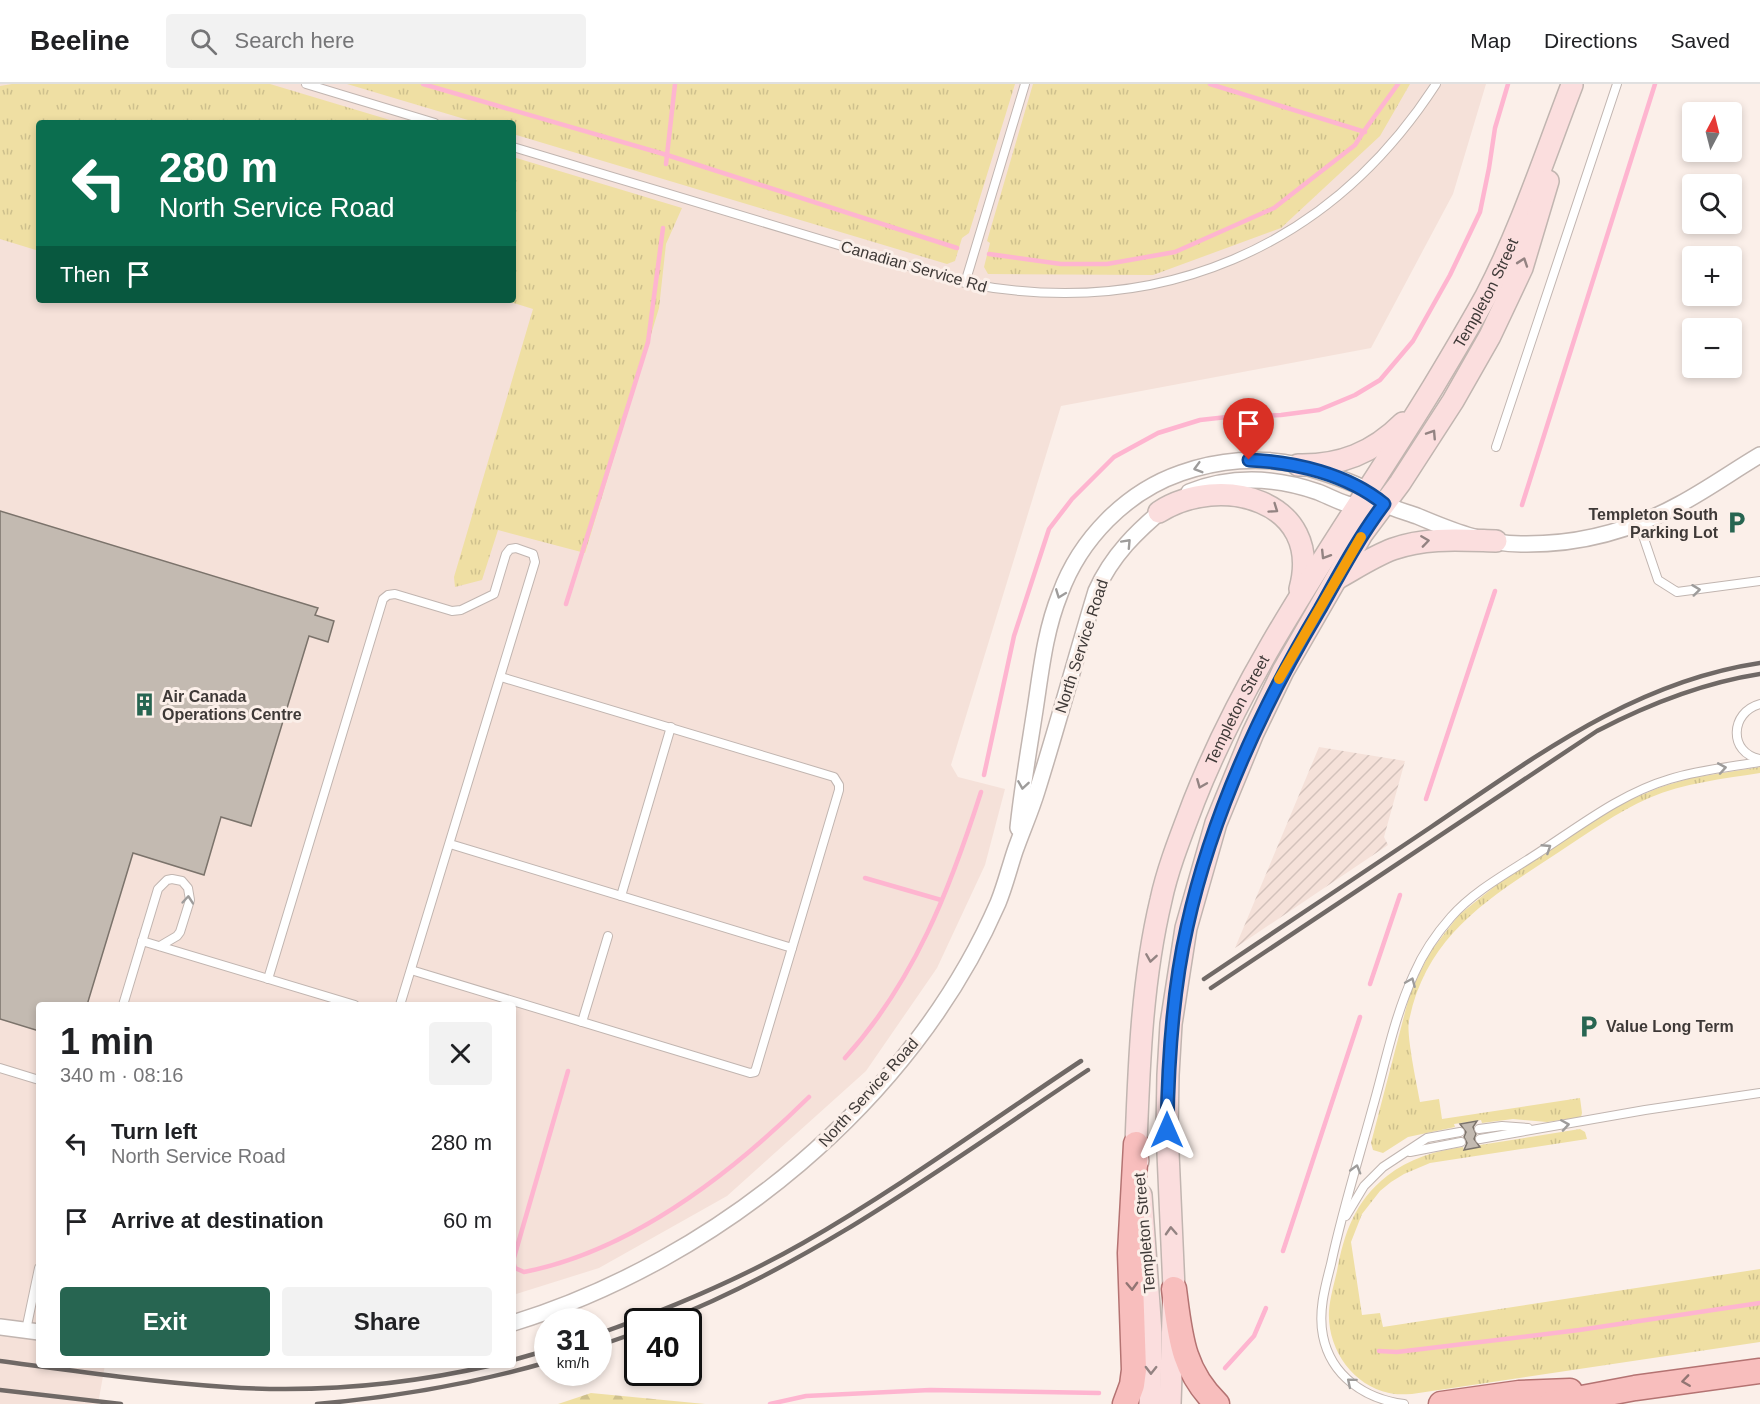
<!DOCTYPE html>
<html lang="en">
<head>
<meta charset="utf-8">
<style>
  :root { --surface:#fff; --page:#f2f2f2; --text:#202124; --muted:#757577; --line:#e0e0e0; --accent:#276551 }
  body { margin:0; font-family:Helvetica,sans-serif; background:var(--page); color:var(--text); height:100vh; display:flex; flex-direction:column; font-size:22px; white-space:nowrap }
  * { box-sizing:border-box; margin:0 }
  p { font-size:20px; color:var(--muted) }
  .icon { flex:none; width:33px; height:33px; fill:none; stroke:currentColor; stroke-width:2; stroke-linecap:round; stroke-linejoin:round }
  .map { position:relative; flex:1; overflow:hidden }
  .side { position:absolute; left:36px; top:918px; width:480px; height:366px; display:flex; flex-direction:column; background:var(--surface); border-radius:6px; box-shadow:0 3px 9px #0003 }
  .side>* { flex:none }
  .guide { position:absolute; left:36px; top:36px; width:480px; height:183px; border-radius:6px; box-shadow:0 3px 9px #0003; background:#0b6e4f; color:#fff; overflow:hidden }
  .needle { width:39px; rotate:7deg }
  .controls { position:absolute; left:1682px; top:18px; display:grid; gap:12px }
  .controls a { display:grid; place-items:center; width:60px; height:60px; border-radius:6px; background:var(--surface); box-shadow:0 3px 9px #0003; font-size:30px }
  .speed { position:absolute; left:534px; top:1224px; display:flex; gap:12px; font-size:30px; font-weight:700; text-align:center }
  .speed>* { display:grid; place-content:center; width:78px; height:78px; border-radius:50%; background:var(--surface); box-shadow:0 3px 9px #0003; line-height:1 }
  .speed small { font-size:15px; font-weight:400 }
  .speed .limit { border:3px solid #111; border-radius:9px; background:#fff; color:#111 }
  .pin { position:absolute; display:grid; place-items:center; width:51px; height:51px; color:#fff; margin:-62px -26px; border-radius:50% 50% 50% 0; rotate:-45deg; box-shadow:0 0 6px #0007 }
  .pin .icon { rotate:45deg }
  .me { position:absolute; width:66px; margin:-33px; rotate:0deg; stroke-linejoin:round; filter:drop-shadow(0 0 4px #0008) }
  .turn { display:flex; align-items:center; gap:21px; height:126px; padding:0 24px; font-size:27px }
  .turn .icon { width:78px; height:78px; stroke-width:2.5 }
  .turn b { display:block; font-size:42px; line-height:51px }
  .then { display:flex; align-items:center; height:57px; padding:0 24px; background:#0003; gap:12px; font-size:22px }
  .round { display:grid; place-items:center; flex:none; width:63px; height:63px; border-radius:6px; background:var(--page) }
  .overview { display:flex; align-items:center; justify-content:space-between; height:102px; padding:0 24px }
  h1 { font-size:36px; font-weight:800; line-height:45px }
  .button { display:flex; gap:12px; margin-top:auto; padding:12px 24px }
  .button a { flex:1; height:69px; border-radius:6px; background:var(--accent); color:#fff; font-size:24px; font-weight:800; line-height:69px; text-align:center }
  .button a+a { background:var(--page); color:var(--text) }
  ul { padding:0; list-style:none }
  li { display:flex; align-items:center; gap:18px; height:78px; padding:0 24px }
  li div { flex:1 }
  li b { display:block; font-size:22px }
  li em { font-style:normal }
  header { display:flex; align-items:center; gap:36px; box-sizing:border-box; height:84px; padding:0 30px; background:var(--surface); border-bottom:2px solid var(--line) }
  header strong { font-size:28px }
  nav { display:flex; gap:33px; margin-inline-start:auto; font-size:21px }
  .search { width:420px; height:54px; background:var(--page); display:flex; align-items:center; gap:15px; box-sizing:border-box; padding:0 21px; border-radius:6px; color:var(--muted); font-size:22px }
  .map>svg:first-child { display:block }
</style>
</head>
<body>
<header>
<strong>Beeline</strong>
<div class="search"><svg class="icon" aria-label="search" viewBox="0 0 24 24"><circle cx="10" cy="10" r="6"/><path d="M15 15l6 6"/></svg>Search here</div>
<nav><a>Map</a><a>Directions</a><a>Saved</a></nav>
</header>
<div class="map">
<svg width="1760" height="1320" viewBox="0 0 1760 1320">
  <defs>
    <pattern id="industrial-furrows" width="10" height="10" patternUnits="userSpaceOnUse" patternTransform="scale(1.5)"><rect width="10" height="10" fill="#f5e1d9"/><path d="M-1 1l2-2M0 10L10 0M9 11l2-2" fill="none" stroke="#d3c2bb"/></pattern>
    <pattern id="grass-tufts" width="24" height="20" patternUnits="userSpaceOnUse" patternTransform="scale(1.5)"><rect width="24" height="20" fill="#efdfa3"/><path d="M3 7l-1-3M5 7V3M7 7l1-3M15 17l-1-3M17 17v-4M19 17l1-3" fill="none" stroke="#cec08d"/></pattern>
    <pattern id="forest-firs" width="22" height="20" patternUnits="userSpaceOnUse" patternTransform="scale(1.5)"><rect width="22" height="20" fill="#efdfa3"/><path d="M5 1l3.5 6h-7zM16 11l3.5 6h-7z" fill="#cec08d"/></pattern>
  </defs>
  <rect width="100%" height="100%" fill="#fbefe9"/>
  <path fill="#f5e1d9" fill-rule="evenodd" d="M 0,0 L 1486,0 L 1453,110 L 1371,264 L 1061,322 L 951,681 L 958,693 L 1005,705 L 985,781 L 937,884 L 866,987 L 727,1112 L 599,1184 L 513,1211 L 513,921 L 39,921 L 39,1281 L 105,1281 L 98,1320 L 0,1320 ZM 39,39 L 513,39 L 513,216 L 39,216 Z"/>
  <path fill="url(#industrial-furrows)" d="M 1319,663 L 1405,677 L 1384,753 L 1388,761 L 1235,864 Z"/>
  <g fill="url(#grass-tufts)">
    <path d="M 12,0 L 270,0 L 400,39 L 39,39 L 39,167 L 0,155 L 0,2 Z"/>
    <path d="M 347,0 L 1015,0 L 969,149 L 962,154 L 955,177 L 947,180 L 513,50 L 513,39 L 478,39 Z"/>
    <path d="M 1033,0 L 1410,0 L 1380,52 L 1281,144 L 1153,191 L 988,190 L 984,183 L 990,159 L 987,157 Z"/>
    <path d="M 513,73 L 682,124 L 666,160 L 659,224 L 585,469 L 498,446 L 482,496 L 455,503 L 454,493 L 533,225 L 504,216 L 513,216 Z"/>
    <path d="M 1760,683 L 1760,689 C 1722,695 1684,699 1649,714 C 1617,728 1588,749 1559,768 C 1492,812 1426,850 1409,937 C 1406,951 1417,1001 1420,1018 L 1439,1015 L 1442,1035 L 1580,1014 L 1582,1029 L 1581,1033 L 1547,1038 L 1513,1035 L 1482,1039 L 1481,1036 L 1454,1040 L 1455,1043 L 1408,1053 L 1383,1069 L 1373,1066 L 1371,1059 L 1410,909 L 1430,868 L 1459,831 L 1495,802 L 1606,729 L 1632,715 L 1661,703 L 1691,694 Z"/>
    <path d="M 1580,1045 L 1585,1048 L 1587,1055 L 1430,1079 L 1404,1090 L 1391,1098 L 1380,1107 L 1362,1130 L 1351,1158 L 1362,1231 L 1380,1229 L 1383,1243 L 1760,1185 L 1760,1258 L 1412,1310 C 1405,1310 1396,1311 1389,1309 C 1352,1301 1327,1264 1329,1227 C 1330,1214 1334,1200 1337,1187 C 1344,1149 1355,1117 1387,1092 C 1408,1075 1437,1066 1463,1063 L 1464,1066 L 1480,1063 L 1480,1061 Z"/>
  </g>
  <path fill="url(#forest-firs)" d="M 591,1309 L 705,1320 L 558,1320 Z"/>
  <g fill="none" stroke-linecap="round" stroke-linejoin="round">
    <g stroke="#feb5d0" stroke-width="4.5">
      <path d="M 423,0 L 667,71 L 957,164"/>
      <path d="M 1210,0 L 1365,48"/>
      <path d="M 666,80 L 675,0"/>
      <path d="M 989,170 L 1061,180 L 1107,180 L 1175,168 L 1274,124 L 1355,61 L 1364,47 L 1398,0"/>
      <path d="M 1522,421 L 1655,0"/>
      <path d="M 566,520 L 648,258 L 663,144"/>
      <path d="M 984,691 L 1014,552 L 1049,445 L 1072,415 L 1114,373 L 1158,349 L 1200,336 L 1227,333 L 1281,331 L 1319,326 L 1355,311 L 1380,296 L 1413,257 L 1450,191 L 1480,128 L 1489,84 L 1495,44 L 1508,0"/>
      <path d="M 1426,715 L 1495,507"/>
      <path d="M 865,794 L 941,816"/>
      <path d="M 1370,900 L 1400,811"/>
      <path d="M 845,974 C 914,898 950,805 981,708"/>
      <path d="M 568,987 L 513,1177 L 515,1184 L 524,1188 C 632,1167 732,1089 809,1013"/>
      <path d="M 1283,1167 L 1360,933"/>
      <path d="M 1379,1267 L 1397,1268 L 1579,1246 L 1760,1219"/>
      <path d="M 1225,1284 L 1254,1252 L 1266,1224"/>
      <path d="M 770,1320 L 806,1312 L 930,1306 L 1099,1309"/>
    </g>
  </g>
  <g fill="#c3bab1" stroke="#7b736b" stroke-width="1.5">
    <path d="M 0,427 L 318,524 L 315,531 L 334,537 L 328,558 L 309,552 L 251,742 L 221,733 L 204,791 L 133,769 L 87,921 L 39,921 L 39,947 L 0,935 Z"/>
    <path d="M 1477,1037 L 1473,1043 L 1476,1050 L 1474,1055 L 1480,1063 L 1464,1066 L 1467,1059 L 1464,1053 L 1466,1048 L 1460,1040 Z"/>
  </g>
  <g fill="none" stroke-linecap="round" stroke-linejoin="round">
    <defs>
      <g id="lane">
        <path d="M 306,0 L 435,39"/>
        <path d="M 513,63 L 965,199 C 1158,237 1329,165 1436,0"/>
        <path d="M 965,199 L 1025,0"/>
        <path d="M 1496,363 L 1617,0"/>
        <path d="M 1639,440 L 1658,496 L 1677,508 L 1760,497"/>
        <path d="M 1760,620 C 1730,628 1728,669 1760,675"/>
        <path d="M 450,760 L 792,864 L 839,706 L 839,701 L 834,693 L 501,593"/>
        <path d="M 621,812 L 671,643"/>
        <path d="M 142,857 L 355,921"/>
        <path d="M 411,886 L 750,989 L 755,988 L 792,864"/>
        <path d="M 268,895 L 383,515 L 388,511 L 395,510 L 452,527 L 461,526 L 494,510 L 506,470 L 510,465 L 516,464 L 533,470 L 535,478 L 400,921"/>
        <path d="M 123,921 L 158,805 L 167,796 L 172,795 L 182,797 L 188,804 L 190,816 L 180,848 L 177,852 L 160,862"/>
        <path d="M 582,938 L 608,852"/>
        <path d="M 0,984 L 39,996"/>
        <path d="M 1479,1045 L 1502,1042 L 1528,1044"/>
        <path d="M 1480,1055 L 1645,1026 L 1760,1009"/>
        <path d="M 1410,1068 L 1461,1058"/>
        <path d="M 1346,1132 L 1364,1102 L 1383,1083 L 1427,1054 L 1460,1048"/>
        <path d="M 26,1246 L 39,1184"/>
        <path d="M 1404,1320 C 1365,1315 1331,1292 1323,1252 C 1318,1228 1325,1203 1331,1180 C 1342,1128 1358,1077 1372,1026 C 1385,981 1394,933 1414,890 C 1423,869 1436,850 1451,833 C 1473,808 1504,791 1532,773 C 1576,745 1619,710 1670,695 C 1699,686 1730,683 1760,678"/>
      </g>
      <g id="street">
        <path d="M 1189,408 C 1232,391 1275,393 1318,408 C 1333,414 1349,424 1366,422"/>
        <path d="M 1018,744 C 1022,705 1029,665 1035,626 C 1041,587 1045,547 1060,510 C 1080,455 1126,408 1181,389 C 1218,376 1260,372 1298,381 C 1319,387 1348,396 1367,406 C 1373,410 1377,415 1383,419 C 1393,425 1406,428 1417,432 C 1450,446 1485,460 1521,460 C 1578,461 1631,447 1680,420 C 1708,405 1733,387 1760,371"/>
        <path d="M 513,1239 C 717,1176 912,1017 998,819 C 1005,802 1009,785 1015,767 C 1022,747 1031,727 1037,707 C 1058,640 1076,573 1096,507 C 1112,471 1137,447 1167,422"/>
        <path d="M 0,1243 L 39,1248"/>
      </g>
      <g id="secondary">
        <path d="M 1298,381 C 1340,382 1373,369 1403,339"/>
        <path d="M 1159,428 C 1220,389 1324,416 1300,505"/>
        <path d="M 1338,494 C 1356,484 1374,472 1393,465 C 1426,453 1461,456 1496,457"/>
        <path id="s1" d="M 1138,1077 L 1136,1060 C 1139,979 1142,896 1161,816 C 1168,783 1182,749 1194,717 C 1253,568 1350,439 1433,303 C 1451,273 1469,243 1486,212 C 1521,145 1545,71 1572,1"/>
        <path d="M 1141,1111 L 1151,1249 L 1150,1320"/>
        <path d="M 1170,1320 L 1174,1205 L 1167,1046 L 1168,991 L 1171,940 L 1186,844 L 1216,739 L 1253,649 L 1283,587 L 1362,450 L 1400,399 L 1453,317 L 1490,252 L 1522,184 L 1548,97"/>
      </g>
      <g id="primary">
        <path d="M 1174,1205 C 1180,1251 1182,1286 1217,1320"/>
        <path d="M 1125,1320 L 1132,1301 L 1134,1286 L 1130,1169 L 1136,1060"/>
        <path d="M 1441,1320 L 1519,1309 L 1570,1307"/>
        <path d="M 1550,1320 L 1635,1304 L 1760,1287"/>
      </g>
    </defs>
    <use href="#lane" stroke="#c1b5b0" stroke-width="10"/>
    <use href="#street" stroke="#c1b5b0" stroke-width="18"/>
    <use href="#secondary" stroke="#c1b5b0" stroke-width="24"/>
    <use href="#primary" stroke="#b47372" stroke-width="27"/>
    <use href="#lane" stroke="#fff" stroke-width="8"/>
    <use href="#street" stroke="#fff" stroke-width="15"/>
    <use href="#secondary" stroke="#fbdede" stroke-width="21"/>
    <use href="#primary" stroke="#f8bebd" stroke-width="24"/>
    <g stroke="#706966" stroke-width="4.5">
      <path d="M 1204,895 C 1280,844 1355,794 1431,743 C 1535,673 1633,598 1760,579"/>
      <path d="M 1211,904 L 1597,647 C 1649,620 1702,599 1760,590"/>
      <path d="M 663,1238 C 818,1177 951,1077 1088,986"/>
      <path d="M 598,1250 C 669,1225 738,1196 803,1159 C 899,1104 989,1038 1081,977"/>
      <path d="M 598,1262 L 638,1248"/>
      <path d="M 513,1276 L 548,1266"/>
      <path d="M 0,1277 C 75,1287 150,1298 226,1303 C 315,1309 406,1301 493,1281"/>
      <path d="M 0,1306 L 121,1320"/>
      <path d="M 317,1320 C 395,1313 472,1300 548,1278"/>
    </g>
  </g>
  <defs><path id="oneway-chevron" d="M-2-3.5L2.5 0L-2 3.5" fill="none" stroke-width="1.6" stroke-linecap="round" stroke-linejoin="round" transform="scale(1.5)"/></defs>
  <g stroke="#938382">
    <use href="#oneway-chevron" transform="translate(1523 178) rotate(-71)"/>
    <use href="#oneway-chevron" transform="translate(1432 350) rotate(-57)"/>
    <use href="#oneway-chevron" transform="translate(1274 425) rotate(35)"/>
    <use href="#oneway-chevron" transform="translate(1425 457) rotate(-8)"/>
    <use href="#oneway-chevron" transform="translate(1325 471) rotate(122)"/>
    <use href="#oneway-chevron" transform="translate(1201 700) rotate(112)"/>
    <use href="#oneway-chevron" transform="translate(1151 874) rotate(99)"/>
    <use href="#oneway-chevron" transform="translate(1171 1147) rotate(-93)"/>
    <use href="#oneway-chevron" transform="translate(1151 1286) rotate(91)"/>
  </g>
  <g stroke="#9e9c9b">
    <use href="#oneway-chevron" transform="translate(1198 384) rotate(164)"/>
    <use href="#oneway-chevron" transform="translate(1127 459) rotate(-47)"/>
    <use href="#oneway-chevron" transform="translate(1696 506) rotate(-7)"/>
    <use href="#oneway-chevron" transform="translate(1060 510) rotate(111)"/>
    <use href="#oneway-chevron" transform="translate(1722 684) rotate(-10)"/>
    <use href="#oneway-chevron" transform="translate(1023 701) rotate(99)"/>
    <use href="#oneway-chevron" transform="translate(1547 764) rotate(-33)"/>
    <use href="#oneway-chevron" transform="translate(188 816) rotate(-85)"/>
    <use href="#oneway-chevron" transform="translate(1411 898) rotate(-67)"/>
    <use href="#oneway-chevron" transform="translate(1565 1041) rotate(-9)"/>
    <use href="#oneway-chevron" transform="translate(1356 1085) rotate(-74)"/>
    <use href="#oneway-chevron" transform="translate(1351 1298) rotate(-140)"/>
  </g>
  <g stroke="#927573">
    <use href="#oneway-chevron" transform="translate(1132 1202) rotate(88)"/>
    <use href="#oneway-chevron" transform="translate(1686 1297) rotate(172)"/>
  </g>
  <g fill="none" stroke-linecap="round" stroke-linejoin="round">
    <defs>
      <path id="route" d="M 1167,1046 C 1168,978 1172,909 1187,843 C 1212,729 1261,624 1320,525 C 1340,489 1359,453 1384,420 C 1347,390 1295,378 1249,376"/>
    </defs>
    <use href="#route" stroke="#114b97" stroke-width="15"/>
    <use href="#route" stroke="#1a73e8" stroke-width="10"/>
    <path stroke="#f59e0b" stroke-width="10" d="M 1279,595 L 1361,453"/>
  </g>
  <defs>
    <symbol id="parking-bare" viewBox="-9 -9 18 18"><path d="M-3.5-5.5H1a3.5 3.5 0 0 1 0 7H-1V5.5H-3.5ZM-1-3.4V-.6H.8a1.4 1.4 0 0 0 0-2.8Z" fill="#276551" stroke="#fbefe9" stroke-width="2.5" paint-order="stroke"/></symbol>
    <symbol id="building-bare" viewBox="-9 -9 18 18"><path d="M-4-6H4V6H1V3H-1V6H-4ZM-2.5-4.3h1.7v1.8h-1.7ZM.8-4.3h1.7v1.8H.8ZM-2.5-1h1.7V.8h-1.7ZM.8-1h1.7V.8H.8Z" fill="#276551" stroke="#fbefe9" stroke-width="2.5" paint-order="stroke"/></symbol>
  </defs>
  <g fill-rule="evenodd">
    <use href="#parking-bare" x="1720" y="422" width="33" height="33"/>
    <use href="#building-bare" x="128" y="604" width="33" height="33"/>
    <use href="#parking-bare" x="1572" y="926" width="33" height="33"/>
  </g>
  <g text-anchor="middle" stroke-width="6" stroke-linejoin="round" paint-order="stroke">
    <g font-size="16" fill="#3e3937" stroke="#fbefe9">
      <text transform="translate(914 182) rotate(16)" y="6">Canadian Service Rd</text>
      <text dy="6" stroke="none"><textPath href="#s1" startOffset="954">Templeton Street</textPath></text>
      <text transform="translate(1081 562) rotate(-72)" y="6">North Service Road</text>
      <text dy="6" stroke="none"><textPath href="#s1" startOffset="468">Templeton Street</textPath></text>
      <text transform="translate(868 1008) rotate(-48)" y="6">North Service Road</text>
      <text transform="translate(1144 1149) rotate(-95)" y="6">Templeton Street</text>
    </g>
    <g font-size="16" font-weight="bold" fill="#3e3937" stroke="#fbefe9" text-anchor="start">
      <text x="1718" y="436" text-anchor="end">Templeton South<tspan x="1718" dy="18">Parking Lot</tspan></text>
      <text x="162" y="618">Air Canada<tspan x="162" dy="18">Operations Centre</tspan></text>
      <text x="1606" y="948">Value Long Term</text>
    </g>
  </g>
</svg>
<div class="controls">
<a><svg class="needle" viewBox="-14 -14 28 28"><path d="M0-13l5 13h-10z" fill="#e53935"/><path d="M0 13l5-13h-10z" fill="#757577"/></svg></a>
<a><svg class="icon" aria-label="search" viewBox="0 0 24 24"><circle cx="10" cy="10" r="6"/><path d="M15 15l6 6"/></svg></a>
<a>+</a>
<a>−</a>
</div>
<div class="speed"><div>31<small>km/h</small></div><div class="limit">40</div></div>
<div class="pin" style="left:1249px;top:376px;background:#d93025"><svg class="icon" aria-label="arrive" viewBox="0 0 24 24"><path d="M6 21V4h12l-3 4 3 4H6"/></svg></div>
<svg class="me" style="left:1167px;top:1046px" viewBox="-20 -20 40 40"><path d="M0-17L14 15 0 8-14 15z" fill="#1a73e8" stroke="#fff" stroke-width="4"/></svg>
<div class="guide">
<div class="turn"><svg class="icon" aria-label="left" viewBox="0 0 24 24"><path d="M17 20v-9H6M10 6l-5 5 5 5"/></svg><div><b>280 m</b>North Service Road</div></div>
<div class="then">Then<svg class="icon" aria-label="arrive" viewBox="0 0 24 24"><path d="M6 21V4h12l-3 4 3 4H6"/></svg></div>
</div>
<section class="side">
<div class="overview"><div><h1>1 min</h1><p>340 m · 08:16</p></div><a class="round"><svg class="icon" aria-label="close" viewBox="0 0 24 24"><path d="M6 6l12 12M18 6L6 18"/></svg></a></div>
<ul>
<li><svg class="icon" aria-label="left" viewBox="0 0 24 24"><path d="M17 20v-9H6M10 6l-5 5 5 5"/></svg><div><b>Turn left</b><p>North Service Road</p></div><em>280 m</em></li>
<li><svg class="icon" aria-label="arrive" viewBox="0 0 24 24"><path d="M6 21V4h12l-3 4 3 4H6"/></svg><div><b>Arrive at destination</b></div><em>60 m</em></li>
</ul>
<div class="button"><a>Exit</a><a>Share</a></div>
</section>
</div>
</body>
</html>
